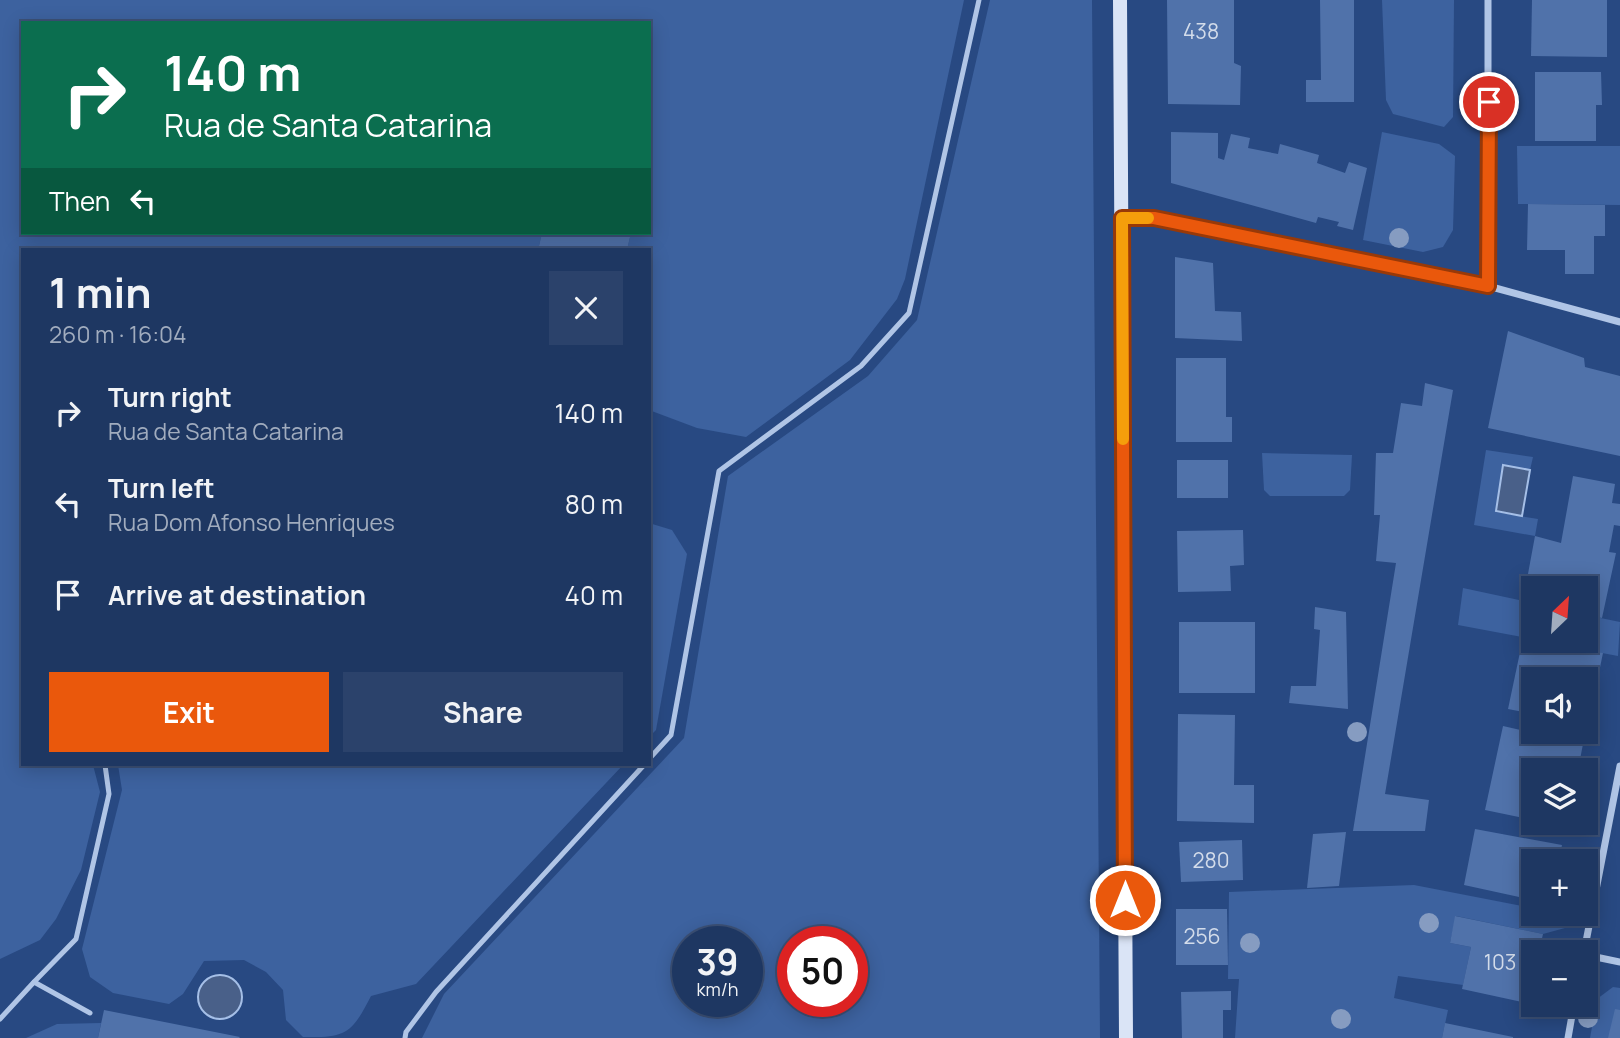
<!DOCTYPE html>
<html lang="en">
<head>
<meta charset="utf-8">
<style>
  :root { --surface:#1e3762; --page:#2b426b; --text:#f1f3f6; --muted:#a1acbe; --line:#3c5177; --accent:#ea580c }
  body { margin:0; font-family:Manrope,sans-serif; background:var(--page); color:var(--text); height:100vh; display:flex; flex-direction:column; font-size:26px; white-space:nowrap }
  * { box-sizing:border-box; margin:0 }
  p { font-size:23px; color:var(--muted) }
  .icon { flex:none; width:38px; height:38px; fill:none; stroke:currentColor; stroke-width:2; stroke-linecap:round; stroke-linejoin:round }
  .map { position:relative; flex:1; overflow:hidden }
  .panel { position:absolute; left:21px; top:248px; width:630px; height:518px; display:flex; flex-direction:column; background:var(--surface); border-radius:0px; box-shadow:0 4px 18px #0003,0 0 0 2px var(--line) }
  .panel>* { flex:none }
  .banner { position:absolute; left:21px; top:21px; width:630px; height:214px; border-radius:0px; box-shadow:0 4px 18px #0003,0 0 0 2px var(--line); background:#0b6e4f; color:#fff; overflow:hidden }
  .needle { width:46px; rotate:25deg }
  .tools { position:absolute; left:1521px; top:576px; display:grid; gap:14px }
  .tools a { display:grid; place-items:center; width:77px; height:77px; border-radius:0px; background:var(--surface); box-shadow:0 4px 18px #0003,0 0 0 2px var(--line); font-size:35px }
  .speed { position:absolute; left:672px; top:926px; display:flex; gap:14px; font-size:35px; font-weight:700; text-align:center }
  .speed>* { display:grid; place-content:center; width:91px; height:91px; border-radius:50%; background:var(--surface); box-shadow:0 4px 18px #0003,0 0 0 2px var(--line); line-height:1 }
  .speed small { font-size:18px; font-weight:400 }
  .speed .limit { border:10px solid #d22; background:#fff; color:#111 }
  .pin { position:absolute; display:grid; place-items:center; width:60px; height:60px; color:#fff; margin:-30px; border:4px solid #fff; border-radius:50%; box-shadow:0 2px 7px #0007 }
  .me { position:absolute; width:77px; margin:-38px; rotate:0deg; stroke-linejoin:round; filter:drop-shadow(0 0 5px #0008) }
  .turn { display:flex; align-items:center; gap:24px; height:147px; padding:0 28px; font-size:32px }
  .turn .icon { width:91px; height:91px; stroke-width:2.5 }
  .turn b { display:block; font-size:49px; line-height:60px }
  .then { display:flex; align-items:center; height:66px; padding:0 28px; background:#0003; gap:14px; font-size:26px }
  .round { display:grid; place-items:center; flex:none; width:74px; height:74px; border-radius:0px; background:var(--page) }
  .overview { display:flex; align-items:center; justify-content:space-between; height:119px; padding:0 28px }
  h1 { font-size:42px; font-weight:700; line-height:52px }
  .action { display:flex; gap:14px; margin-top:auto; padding:14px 28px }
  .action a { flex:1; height:80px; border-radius:0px; background:var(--accent); color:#fff; font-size:28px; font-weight:700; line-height:80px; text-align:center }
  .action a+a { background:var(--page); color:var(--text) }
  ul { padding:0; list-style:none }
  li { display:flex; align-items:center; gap:21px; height:91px; padding:0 28px }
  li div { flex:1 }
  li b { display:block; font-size:26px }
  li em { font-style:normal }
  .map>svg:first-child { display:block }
</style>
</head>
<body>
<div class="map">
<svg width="1620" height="1038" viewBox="0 0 1620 1038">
  <rect width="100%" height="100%" fill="#284982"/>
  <g fill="#3d629f" fill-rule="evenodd">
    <path d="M 0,0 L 964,0 L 905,279 L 897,299 L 850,360 L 746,437 L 697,428 L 649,410 L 649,250 L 627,250 L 631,233 L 649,233 L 649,23 L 23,23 L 23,233 L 542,233 L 538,250 L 23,250 L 23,765 L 93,765 L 100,792 L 81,870 L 56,919 L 40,940 L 0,959 Z"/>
    <path d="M 990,0 L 1092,0 L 1100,1038 L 422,1038 L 444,994 L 684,738 L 728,476 L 868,376 L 917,320 ZM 688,942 L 747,942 L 747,1001 L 688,1001 ZM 793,942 L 852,942 L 852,1001 L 793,1001 Z"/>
    <path d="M 1382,0 L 1454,0 L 1453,117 L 1444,127 L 1393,114 L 1386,100 Z"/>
    <path d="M 1382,132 L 1439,144 L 1455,156 L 1453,230 L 1443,247 L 1423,252 L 1363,240 Z"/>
    <path d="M 1517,146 L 1620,146 L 1620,205 L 1518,204 Z"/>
    <path d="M 1486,450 L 1533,457 L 1530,470 L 1503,466 L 1496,512 L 1538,519 L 1535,536 L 1474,525 Z"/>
    <path d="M 1262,453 L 1352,455 L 1350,490 L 1344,496 L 1270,496 L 1264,490 Z"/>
    <path d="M 649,523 L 672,530 L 687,554 L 656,730 L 649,737 Z"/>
    <path d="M 1463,588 L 1533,603 L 1533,639 L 1458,625 Z"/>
    <path d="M 1586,615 L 1620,622 L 1618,656 L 1538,641 L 1586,640 Z"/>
    <path d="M 118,765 L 623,765 L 416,984 L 371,996 C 352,1033 347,1038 303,1037 L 286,1020 L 283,990 L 266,972 L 244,960 L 204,961 L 183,994 L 169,1004 L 113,993 L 90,977 L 82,949 L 122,790 Z"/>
    <path d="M 1414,885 L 1533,908 L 1533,914 L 1568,915 L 1565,928 L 1543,934 L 1456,916 L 1450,943 L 1471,947 L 1463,985 L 1398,976 L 1394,998 L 1448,1010 L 1442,1038 L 1235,1038 L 1239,979 L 1228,979 L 1229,892 Z"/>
    <path d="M 1613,987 L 1620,988 L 1620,1038 L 1590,1038 L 1597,999 Z"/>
    <path d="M 101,1023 L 98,1038 L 26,1038 L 57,1024 Z"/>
  </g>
  <g fill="#496089" stroke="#a5bfe7" stroke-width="2">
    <path d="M 1503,465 L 1530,470 L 1522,516 L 1496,511 Z"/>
    <circle cx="220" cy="997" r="22"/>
  </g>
  <g fill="#5072aa">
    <path d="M 1167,0 L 1234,0 L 1234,63 L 1241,66 L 1240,105 L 1168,104 Z"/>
    <path d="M 1320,0 L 1354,0 L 1354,102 L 1306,102 L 1306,80 L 1321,80 Z"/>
    <path d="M 1532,0 L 1607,0 L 1607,57 L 1531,56 Z"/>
    <path d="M 1535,72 L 1601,72 L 1602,105 L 1596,105 L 1596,141 L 1535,141 Z"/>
    <path d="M 1171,132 L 1218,133 L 1218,158 L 1224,160 L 1231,134 L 1250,138 L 1248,148 L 1278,154 L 1280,144 L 1319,155 L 1317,163 L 1345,173 L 1349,162 L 1367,168 L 1353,230 L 1337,226 L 1339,222 L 1318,217 L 1316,223 L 1171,183 Z"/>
    <path d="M 1528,204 L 1605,205 L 1605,236 L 1594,236 L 1594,274 L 1565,274 L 1565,250 L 1527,250 Z"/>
    <path d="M 542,233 L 631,233 L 627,250 L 538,250 Z"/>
    <path d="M 1175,257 L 1213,263 L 1215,311 L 1241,312 L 1242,341 L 1175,338 Z"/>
    <path d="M 1508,331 L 1584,358 L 1585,367 L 1620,376 L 1620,456 L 1488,428 Z"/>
    <path d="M 1176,358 L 1226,358 L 1226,417 L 1232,417 L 1232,442 L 1176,442 Z"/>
    <path d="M 1425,383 L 1453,390 L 1385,794 L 1429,800 L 1425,831 L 1353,831 L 1396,563 L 1376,561 L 1380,515 L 1374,515 L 1376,453 L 1393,453 L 1401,403 L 1422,406 Z"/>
    <rect x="1177" y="460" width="51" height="38"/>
    <path d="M 1573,476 L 1615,484 L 1612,503 L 1620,504 L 1620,526 L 1614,525 L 1609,552 L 1616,553 L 1602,618 L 1586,615 L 1586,588 L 1533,588 L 1533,603 L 1523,601 L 1535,536 L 1561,543 Z"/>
    <path d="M 1243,530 L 1244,565 L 1230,566 L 1231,591 L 1178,592 L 1177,531 Z"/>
    <path d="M 1315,607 L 1346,612 L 1348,709 L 1289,703 L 1291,686 L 1316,686 L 1320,630 L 1314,629 Z"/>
    <rect x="1179" y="622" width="76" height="71"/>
    <path d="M 1523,638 L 1603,653 L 1588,725 L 1586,725 L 1586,679 L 1533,679 L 1533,714 L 1508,709 Z"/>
    <path d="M 1178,714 L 1235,715 L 1234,785 L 1254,785 L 1254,823 L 1177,821 Z"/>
    <path d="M 1503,726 L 1583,744 L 1578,770 L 1533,770 L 1533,820 L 1485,810 Z"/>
    <path d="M 1475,829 L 1562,845 L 1559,861 L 1533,861 L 1533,900 L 1464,885 Z"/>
    <path d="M 1346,832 L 1339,886 L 1307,888 L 1313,834 Z"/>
    <path d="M 1242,840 L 1243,880 L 1181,882 L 1179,842 Z"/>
    <path d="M 1176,909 L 1227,909 L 1228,965 L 1176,965 Z"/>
    <path d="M 1455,916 L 1543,934 L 1539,952 L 1533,952 L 1533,975 L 1528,974 L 1522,1002 L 1462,989 L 1471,947 L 1450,943 Z"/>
    <path d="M 1231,991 L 1231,1010 L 1223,1010 L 1223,1038 L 1182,1038 L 1181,992 Z"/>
    <path d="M 1615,1009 L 1620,1010 L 1620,1038 L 1608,1038 Z"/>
    <path d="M 104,1010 L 240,1037 L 239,1038 L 98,1038 Z"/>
    <path d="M 1445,1023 L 1513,1037 L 1513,1038 L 1442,1038 Z"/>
  </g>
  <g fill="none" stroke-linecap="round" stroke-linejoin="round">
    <g stroke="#b0c5e6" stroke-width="5">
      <path d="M 649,759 L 671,735 L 719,471 L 861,366 L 909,313 L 979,0"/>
      <path d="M 34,982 L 76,939 L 109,794 L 105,765"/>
      <path d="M 0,1019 L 34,982 L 90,1013"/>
      <path d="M 405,1038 L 406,1032 L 436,992 L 644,765"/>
    </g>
    <g stroke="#b0c5e6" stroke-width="7">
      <path d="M 1122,218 L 1155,218 L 1488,286 L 1620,322"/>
      <path d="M 1488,286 L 1488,0"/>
      <path d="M 1584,952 L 1620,766"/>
      <path d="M 1586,955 L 1620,962"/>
      <path d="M 1568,1038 L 1574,1004"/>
    </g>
    <path stroke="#dae4f6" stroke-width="14" d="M 1120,0 L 1126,1038"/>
  </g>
  <g fill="#869cc1">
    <circle cx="1399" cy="238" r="10"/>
    <circle cx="1357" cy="732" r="10"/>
    <circle cx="1429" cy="923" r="10"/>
    <circle cx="1250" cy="943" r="10"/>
    <circle cx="1588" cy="1018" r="10"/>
    <circle cx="1341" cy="1019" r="10"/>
  </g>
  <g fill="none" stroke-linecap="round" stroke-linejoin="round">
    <defs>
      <path id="route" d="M 1125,900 L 1122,218 L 1154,218 L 1488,286 L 1489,102"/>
    </defs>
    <use href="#route" stroke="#983908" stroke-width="18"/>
    <use href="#route" stroke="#ea580c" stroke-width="12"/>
    <path stroke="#f59e0b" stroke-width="12" d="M 1123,439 L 1122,218 L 1148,218"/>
  </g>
  <g text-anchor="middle" stroke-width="7" stroke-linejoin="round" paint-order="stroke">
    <g font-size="21" fill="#d3dcea">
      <text x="1201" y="39">438</text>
      <text x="1211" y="868">280</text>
      <text x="1202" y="944">256</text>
      <text x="1500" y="970">103</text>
    </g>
  </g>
</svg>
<div class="tools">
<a><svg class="needle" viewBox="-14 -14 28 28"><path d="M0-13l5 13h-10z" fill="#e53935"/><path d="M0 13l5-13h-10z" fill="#a1acbe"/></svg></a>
<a><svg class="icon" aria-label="sound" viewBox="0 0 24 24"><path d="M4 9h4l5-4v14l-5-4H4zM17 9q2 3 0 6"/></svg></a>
<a><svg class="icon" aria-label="layers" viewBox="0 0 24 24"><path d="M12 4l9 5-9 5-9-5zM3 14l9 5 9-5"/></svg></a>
<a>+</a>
<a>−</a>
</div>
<div class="speed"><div>39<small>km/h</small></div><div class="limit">50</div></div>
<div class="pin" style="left:1489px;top:102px;background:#d93025"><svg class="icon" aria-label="arrive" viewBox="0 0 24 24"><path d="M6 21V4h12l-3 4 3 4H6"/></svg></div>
<svg class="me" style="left:1125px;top:900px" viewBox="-20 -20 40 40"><circle r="17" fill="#ea580c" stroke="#fff" stroke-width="3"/><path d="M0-11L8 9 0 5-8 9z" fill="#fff"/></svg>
<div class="banner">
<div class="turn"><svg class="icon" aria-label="right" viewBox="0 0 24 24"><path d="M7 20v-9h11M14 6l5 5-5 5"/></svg><div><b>140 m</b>Rua de Santa Catarina</div></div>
<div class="then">Then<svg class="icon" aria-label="left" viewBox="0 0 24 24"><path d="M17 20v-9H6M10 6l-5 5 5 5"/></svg></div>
</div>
<section class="panel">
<div class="overview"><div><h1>1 min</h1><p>260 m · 16:04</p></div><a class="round"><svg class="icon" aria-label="close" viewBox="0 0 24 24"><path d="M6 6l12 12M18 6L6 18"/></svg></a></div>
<ul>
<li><svg class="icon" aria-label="right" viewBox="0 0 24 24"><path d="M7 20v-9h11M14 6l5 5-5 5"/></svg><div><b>Turn right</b><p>Rua de Santa Catarina</p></div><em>140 m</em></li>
<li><svg class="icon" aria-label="left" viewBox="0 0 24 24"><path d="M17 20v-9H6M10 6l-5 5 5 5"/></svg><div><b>Turn left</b><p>Rua Dom Afonso Henriques</p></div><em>80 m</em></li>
<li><svg class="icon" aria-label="arrive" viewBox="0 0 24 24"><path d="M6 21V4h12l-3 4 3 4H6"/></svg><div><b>Arrive at destination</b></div><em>40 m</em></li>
</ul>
<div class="action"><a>Exit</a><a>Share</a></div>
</section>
</div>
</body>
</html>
